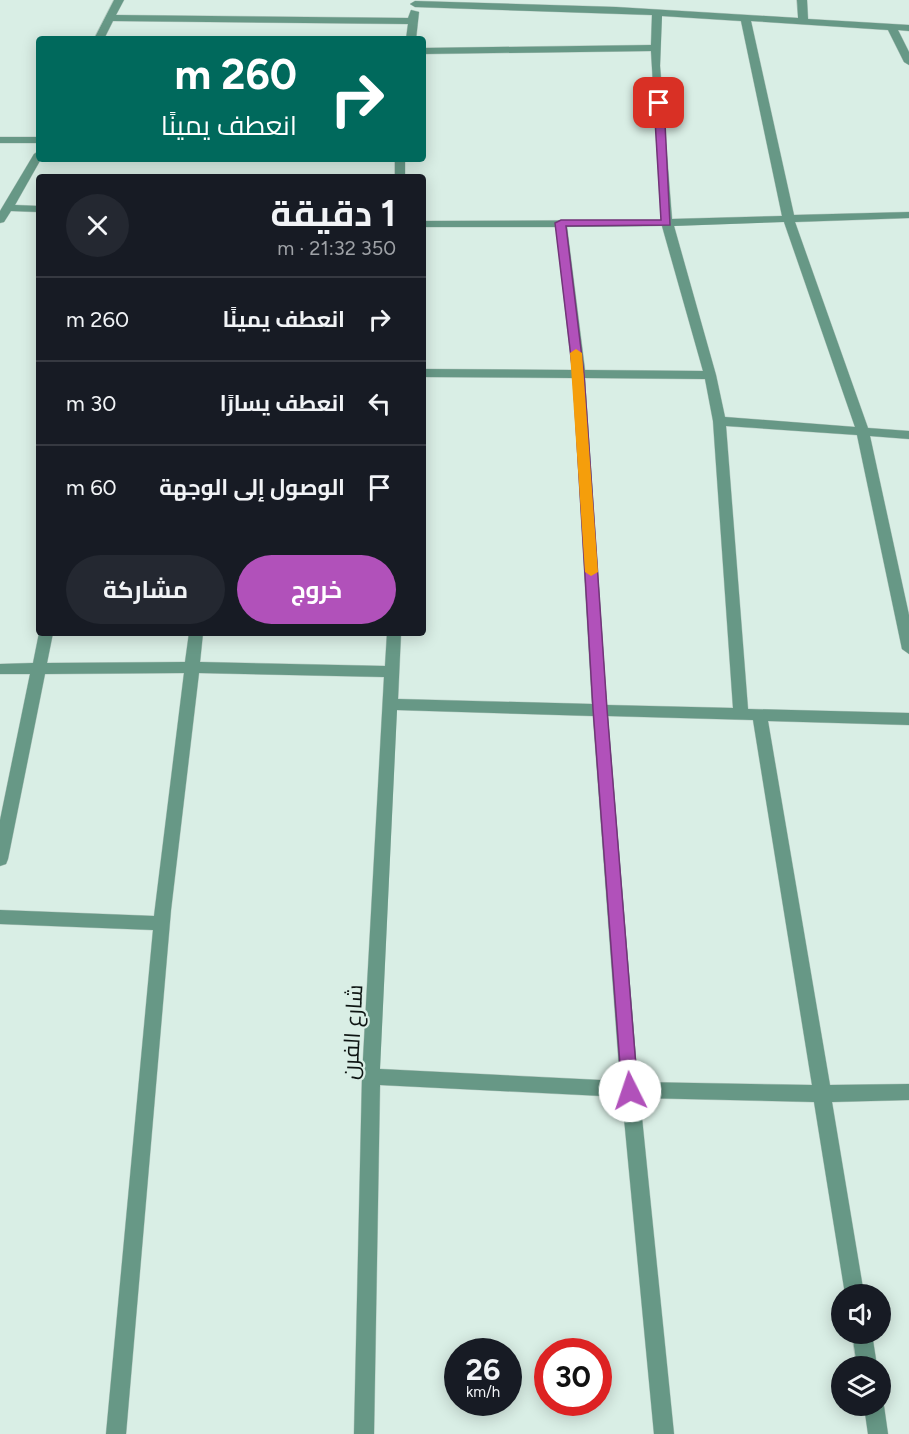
<!DOCTYPE html>
<html lang="ar">
<head>
<meta charset="utf-8">
<style>
  :root { --surface:#171b24; --page:#242831; --text:#f1f3f6; --muted:#9ea1a6; --line:#363941; --accent:#b151ba }
  body { margin:0; font-family:Figtree,Cairo,sans-serif; background:var(--page); color:var(--text); direction:rtl; height:100vh; display:flex; flex-direction:column; font-size:22px; white-space:nowrap }
  * { box-sizing:border-box; margin:0 }
  p { font-size:20px; color:var(--muted) }
  .icon { flex:none; width:33px; height:33px; fill:none; stroke:currentColor; stroke-width:2; stroke-linecap:round; stroke-linejoin:round }
  .map { position:relative; flex:1; overflow:hidden; direction:ltr }
  .drawer { position:absolute; left:36px; top:174px; width:390px; height:462px; display:flex; flex-direction:column; background:var(--surface); border-radius:6px; box-shadow:0 3px 15px #0003; direction:rtl }
  .drawer>* { flex:none }
  .top-card { position:absolute; left:36px; top:36px; width:390px; height:126px; border-radius:6px; box-shadow:0 3px 15px #0003; direction:rtl; background:#00695c; color:#fff; overflow:hidden }
  .fabs { position:absolute; left:831px; top:1284px; display:grid; gap:12px }
  .fabs a { display:grid; place-items:center; width:60px; height:60px; border-radius:50%; background:var(--surface); box-shadow:0 3px 15px #0003; font-size:30px }
  .speed { position:absolute; left:444px; top:1338px; display:flex; gap:12px; font-size:30px; font-weight:700; text-align:center }
  .speed>* { display:grid; place-content:center; width:78px; height:78px; border-radius:50%; background:var(--surface); box-shadow:0 3px 15px #0003; line-height:1 }
  .speed small { font-size:15px; font-weight:400 }
  .speed .limit { border:9px solid #d22; background:#fff; color:#111 }
  .pin { position:absolute; display:grid; place-items:center; width:51px; height:51px; color:#fff; margin:-26px; border-radius:12px; box-shadow:0 3px 9px #0006 }
  .me { position:absolute; width:66px; margin:-33px; rotate:356deg; stroke-linejoin:round; filter:drop-shadow(0 0 4px #0008) }
  .turn { display:flex; align-items:center; gap:21px; height:126px; padding:0 30px; font-size:27px }
  .turn .icon { width:78px; height:78px; stroke-width:2.5 }
  .turn b { display:block; font-size:42px; line-height:51px }
  .round { display:grid; place-items:center; flex:none; width:63px; height:63px; border-radius:32px; background:var(--page) }
  .summary { display:flex; align-items:center; justify-content:space-between; height:102px; padding:0 30px }
  h1 { font-size:36px; font-weight:700; line-height:45px }
  .cta { display:flex; gap:12px; margin-top:auto; padding:12px 30px }
  .cta a { flex:1; height:69px; border-radius:36px; background:var(--accent); color:#fff; font-size:24px; font-weight:700; line-height:69px; text-align:center }
  .cta a+a { background:var(--page); color:var(--text) }
  ul { padding:0; list-style:none }
  li { display:flex; align-items:center; gap:18px; height:84px; padding:0 30px; border-top:2px solid var(--line) }
  li div { flex:1 }
  li b { display:block; font-size:22px }
  li em { font-style:normal }
  .map>svg:first-child { display:block }
</style>
</head>
<body>
<div class="map">
<svg width="909" height="1434" viewBox="0 0 909 1434">
  <rect width="100%" height="100%" fill="#d9eee5"/>
  <g fill="none" stroke-linecap="round" stroke-linejoin="round">
    <defs>
      <g id="street">
        <path d="M 114,0 L 124,0 L 116,15 L 408,18 L 411,10 L 419,12 L 416,39 L 406,39 L 408,24 L 113,21 L 104,39 L 94,39 Z"/>
        <path d="M 797,0 L 807,0 L 808,19 L 909,25 L 909,31 L 898,30 L 909,52 L 909,65 L 904,62 L 888,30 L 751,21 L 794,215 L 909,212 L 909,218 L 795,222 L 868,428 L 909,431 L 909,439 L 870,436 L 909,615 L 909,654 L 902,649 L 857,435 L 726,426 L 748,709 L 909,713 L 909,725 L 768,721 L 830,1085 L 909,1084 L 909,1100 L 832,1102 L 864,1294 L 845,1294 L 814,1102 L 640,1098 L 674,1434 L 654,1434 L 622,1097 L 380,1085 L 374,1434 L 354,1434 L 362,1077 L 384,677 L 199,673 L 171,910 L 126,1434 L 106,1434 L 153,930 L 0,924 L 0,910 L 154,916 L 184,673 L 45,674 L 8,859 L 6,864 L 0,866 L 0,820 L 30,674 L 0,674 L 0,664 L 33,663 L 39,633 L 53,633 L 47,663 L 185,662 L 189,633 L 203,633 L 200,662 L 385,666 L 387,633 L 401,633 L 398,699 L 592,704 L 573,378 L 423,377 L 423,369 L 572,370 L 556,227 L 423,227 L 423,221 L 661,220 L 651,51 L 423,54 L 423,48 L 651,45 L 652,15 L 415,7 L 410,4 L 415,1 L 616,7 L 798,18 ZM 662,16 L 741,21 L 782,216 L 672,219 L 660,66 ZM 784,222 L 855,427 L 725,417 L 716,375 L 674,226 ZM 662,226 L 703,371 L 585,370 L 567,227 ZM 585,378 L 705,379 L 713,421 L 733,708 L 607,705 ZM 397,710 L 593,716 L 620,1081 L 380,1069 ZM 608,716 L 753,720 L 812,1085 L 638,1082 Z"/>
        <rect x="0" y="137" width="39" height="6"/>
        <path d="M 39,151 L 39,159 L 41,159 L 15,205 L 39,206 L 39,212 L 11,211 L 4,222 L 0,223 L 0,211 L 34,154 Z"/>
        <rect x="395" y="159" width="10" height="18"/>
        <path d="M 852,1334 L 872,1334 L 877,1366 L 857,1366 Z"/>
        <path d="M 880,1399 L 884,1406 L 888,1434 L 868,1434 L 864,1406 L 880,1406 Z"/>
      </g>
    </defs>
    <use href="#street" stroke="#b8cbc3" stroke-width="1"/>
    <use href="#street" fill="#679886" fill-rule="evenodd"/>
  </g>
  <path fill="#b151ba" stroke="#733579" stroke-width="1.5" d="M 659,100 L 664,103 L 670,225 L 566,226 L 584,374 L 607,709 L 638,1091 L 635,1096 L 630,1098 L 624,1096 L 622,1091 L 593,709 L 573,374 L 555,223 L 561,220 L 661,220 L 654,103 Z"/>
  <path fill="#f59e0b" d="M 576,349 L 582,353 L 598,572 L 591,576 L 585,572 L 570,353 Z"/>
  <g text-anchor="middle" stroke-width="4.5" stroke-linejoin="round" paint-order="stroke">
    <g font-size="22" fill="#0d1412" stroke="#d9eee5">
      <text transform="translate(352 1032) rotate(-87)" y="8">شارع الفرن</text>
    </g>
  </g>
</svg>
<div class="fabs">
<a><svg class="icon" aria-label="sound" viewBox="0 0 24 24"><path d="M4 9h4l5-4v14l-5-4H4zM17 9q2 3 0 6"/></svg></a>
<a><svg class="icon" aria-label="layers" viewBox="0 0 24 24"><path d="M12 4l9 5-9 5-9-5zM3 14l9 5 9-5"/></svg></a>
</div>
<div class="speed"><div>26<small>km/h</small></div><div class="limit">30</div></div>
<div class="pin" style="left:659px;top:103px;background:#d93025"><svg class="icon" aria-label="arrive" viewBox="0 0 24 24"><path d="M6 21V4h12l-3 4 3 4H6"/></svg></div>
<svg class="me" style="left:630px;top:1091px" viewBox="-20 -20 40 40"><circle r="19" fill="#fff"/><path d="M0-13L10 11 0 6-10 11z" fill="#b151ba"/></svg>
<div class="top-card">
<div class="turn"><svg class="icon" aria-label="right" viewBox="0 0 24 24"><path d="M7 20v-9h11M14 6l5 5-5 5"/></svg><div><b>260 m</b>انعطف يمينًا</div></div>
</div>
<section class="drawer">
<div class="summary"><div><h1>1 دقيقة</h1><p>350 m · 21:32</p></div><a class="round"><svg class="icon" aria-label="close" viewBox="0 0 24 24"><path d="M6 6l12 12M18 6L6 18"/></svg></a></div>
<ul>
<li><svg class="icon" aria-label="right" viewBox="0 0 24 24"><path d="M7 20v-9h11M14 6l5 5-5 5"/></svg><div><b>انعطف يمينًا</b></div><em>260 m</em></li>
<li><svg class="icon" aria-label="left" viewBox="0 0 24 24"><path d="M17 20v-9H6M10 6l-5 5 5 5"/></svg><div><b>انعطف يسارًا</b></div><em>30 m</em></li>
<li><svg class="icon" aria-label="arrive" viewBox="0 0 24 24"><path d="M6 21V4h12l-3 4 3 4H6"/></svg><div><b>الوصول إلى الوجهة</b></div><em>60 m</em></li>
</ul>
<div class="cta"><a>خروج</a><a>مشاركة</a></div>
</section>
</div>
</body>
</html>
